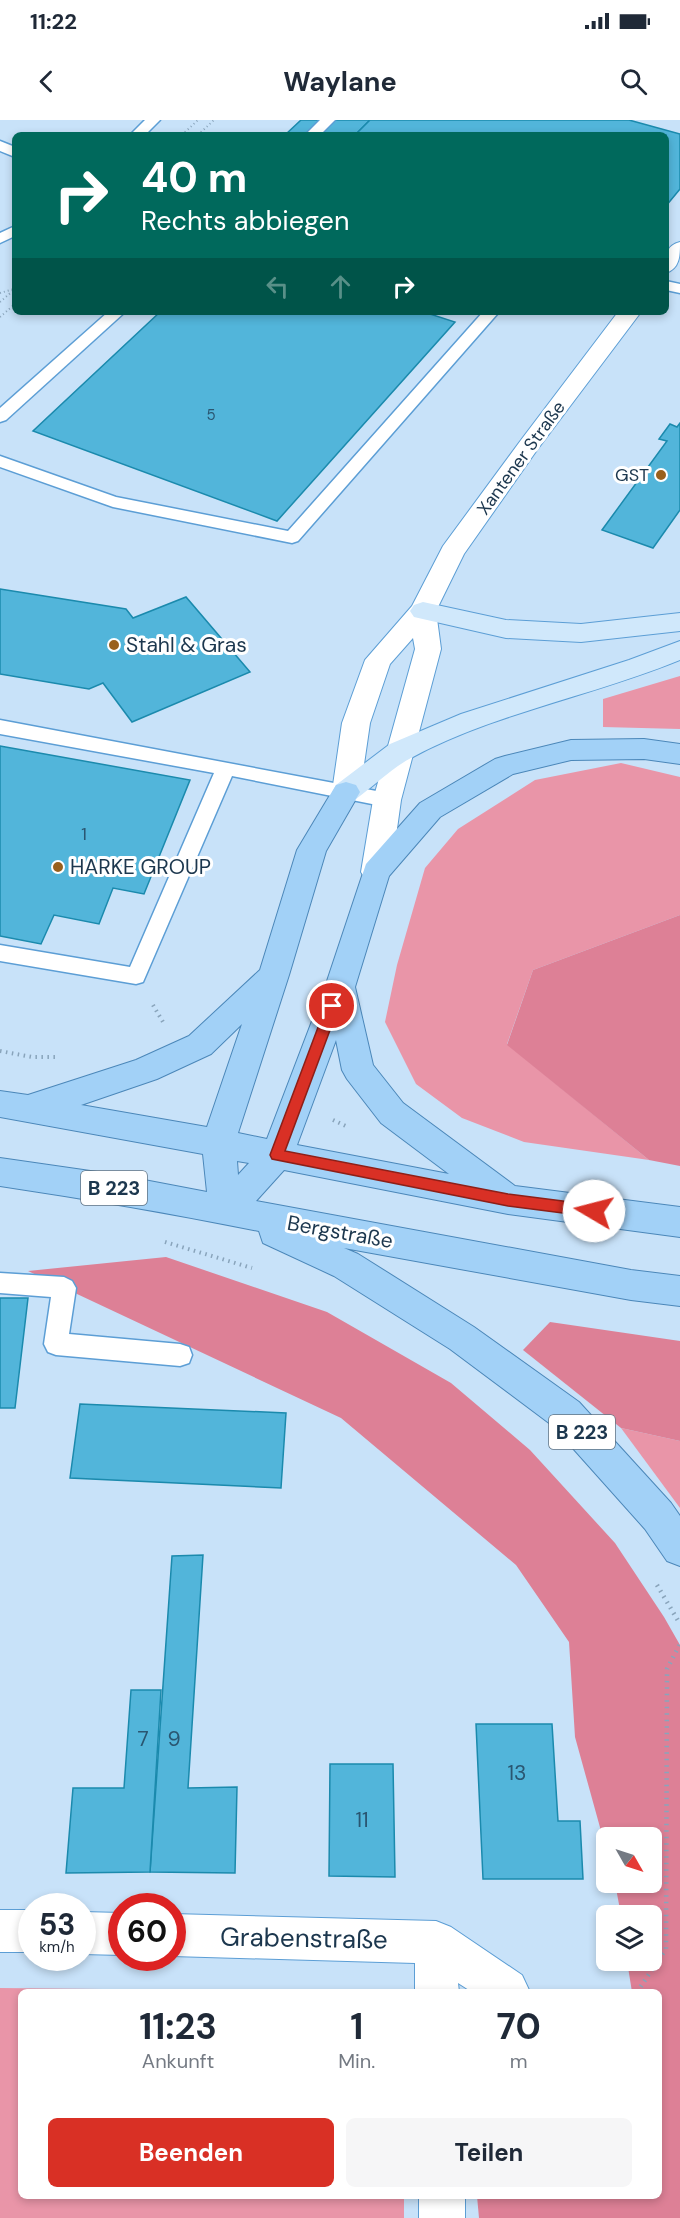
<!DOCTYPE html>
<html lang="de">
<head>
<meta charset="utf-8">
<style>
  :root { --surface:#fff; --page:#f6f6f7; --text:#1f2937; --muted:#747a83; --accent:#d93025 }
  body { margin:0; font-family:"DM Sans",sans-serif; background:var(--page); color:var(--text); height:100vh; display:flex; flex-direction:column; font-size:22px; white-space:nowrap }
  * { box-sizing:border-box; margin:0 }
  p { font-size:20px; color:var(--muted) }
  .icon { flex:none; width:33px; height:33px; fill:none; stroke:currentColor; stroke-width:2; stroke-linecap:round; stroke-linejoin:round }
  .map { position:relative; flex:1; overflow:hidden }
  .sheet { position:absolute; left:18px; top:1869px; width:644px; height:210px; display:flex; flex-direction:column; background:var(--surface); border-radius:9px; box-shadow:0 3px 9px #0003 }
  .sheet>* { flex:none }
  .top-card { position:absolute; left:12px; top:12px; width:657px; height:183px; border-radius:9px; box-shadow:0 3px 9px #0003; background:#00695c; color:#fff; overflow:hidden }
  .needle { width:39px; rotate:129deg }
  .buttons { position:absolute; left:596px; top:1707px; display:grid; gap:12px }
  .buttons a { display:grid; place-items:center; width:66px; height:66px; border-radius:9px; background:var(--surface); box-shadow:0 3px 9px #0003; font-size:30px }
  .speed { position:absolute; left:18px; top:1773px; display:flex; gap:12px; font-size:30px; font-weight:700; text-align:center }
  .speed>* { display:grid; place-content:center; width:78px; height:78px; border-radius:50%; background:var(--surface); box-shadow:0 3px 9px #0003; line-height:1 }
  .speed small { font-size:15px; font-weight:400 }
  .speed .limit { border:9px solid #d22; background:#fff; color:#111 }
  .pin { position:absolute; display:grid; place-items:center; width:51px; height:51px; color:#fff; margin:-26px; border:3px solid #fff; border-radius:50%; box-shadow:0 2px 6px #0007 }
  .me { position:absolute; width:66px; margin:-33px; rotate:278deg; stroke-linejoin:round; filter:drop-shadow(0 0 4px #0008) }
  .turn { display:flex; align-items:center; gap:21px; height:126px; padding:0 30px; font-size:27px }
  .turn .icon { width:78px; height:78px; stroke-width:2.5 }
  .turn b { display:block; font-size:42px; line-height:51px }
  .lanes { display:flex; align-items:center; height:57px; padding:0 30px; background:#0003; justify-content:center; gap:30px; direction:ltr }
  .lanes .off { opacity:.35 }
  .eta { display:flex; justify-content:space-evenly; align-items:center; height:102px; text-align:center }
  .eta b { font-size:36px; font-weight:700; line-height:42px }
  .action { display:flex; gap:12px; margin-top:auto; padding:12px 30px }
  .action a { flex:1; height:69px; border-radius:9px; background:var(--accent); color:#fff; font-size:24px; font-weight:700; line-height:69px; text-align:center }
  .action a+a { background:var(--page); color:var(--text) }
  .status { display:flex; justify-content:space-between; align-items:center; height:42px; padding:0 30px; background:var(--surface); direction:ltr }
  .status svg { height:16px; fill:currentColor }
  header { display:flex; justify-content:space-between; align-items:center; height:78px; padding:0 30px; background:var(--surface); font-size:27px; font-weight:700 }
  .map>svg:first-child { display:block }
</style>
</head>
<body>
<div class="status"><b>11:22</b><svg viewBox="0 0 49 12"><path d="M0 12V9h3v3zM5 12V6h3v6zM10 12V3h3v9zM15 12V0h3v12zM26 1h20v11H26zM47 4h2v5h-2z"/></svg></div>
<header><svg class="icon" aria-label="back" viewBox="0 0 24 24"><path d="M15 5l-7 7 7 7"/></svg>Waylane<svg class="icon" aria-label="search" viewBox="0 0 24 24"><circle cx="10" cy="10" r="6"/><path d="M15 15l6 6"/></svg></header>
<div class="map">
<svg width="680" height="2098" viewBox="0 0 680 2098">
  <rect width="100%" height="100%" fill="#c8e2f9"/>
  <g fill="#e995a8">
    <path d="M 680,556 L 680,609 L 603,607 L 603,579 Z"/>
    <path d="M 621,643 L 680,657 L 680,795 L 533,850 L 507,924 L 649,1040 L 524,1022 L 462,998 L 416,964 L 385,902 L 397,845 L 425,748 L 458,709 L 535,660 Z"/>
    <path d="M 621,1308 L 680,1321 L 680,1388 Z"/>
    <path d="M 0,1868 L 401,1872 L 21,1872 L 21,2076 L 404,2076 L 404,2098 L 0,2098 Z"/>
  </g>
  <g fill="#dd8096">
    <path d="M 680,795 L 680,1046 L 649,1040 L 507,925 L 533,850 Z"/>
    <path d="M 166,1137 L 327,1192 L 451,1263 L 530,1330 L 615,1423 L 664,1497 L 680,1525 L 680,2098 L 479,2098 L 477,2076 L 658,2076 L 658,1872 L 632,1872 L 627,1841 L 651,1840 L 651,1796 L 621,1795 L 615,1763 L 651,1762 L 651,1718 L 606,1718 L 606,1729 L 575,1617 L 569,1522 L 516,1445 L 341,1298 L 28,1151 Z"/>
    <path d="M 550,1202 L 680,1221 L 680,1321 L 621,1308 L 523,1230 Z"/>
  </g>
  <g fill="#52b5da" stroke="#1b8aad" stroke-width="1.5">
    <path d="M 301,0 L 370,0 L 355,15 L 285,15 Z"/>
    <path d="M 370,0 L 629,0 L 680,14 L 680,69 L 666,86 L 666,15 L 355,15 Z"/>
    <path d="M 160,192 L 424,192 L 455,202 L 277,401 L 33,311 Z"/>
    <path d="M 680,303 L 680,390 L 653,428 L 602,410 L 667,321 L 659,319 L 670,304 L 677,307 Z"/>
    <path d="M 0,469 L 126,489 L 133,498 L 186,477 L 250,552 L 132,602 L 103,563 L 89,569 L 0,554 Z"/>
    <path d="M 0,626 L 190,660 L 144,774 L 113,768 L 99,804 L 54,795 L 41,824 L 0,816 Z"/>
    <path d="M 0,1178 L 28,1178 L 15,1288 L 0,1288 Z"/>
    <path d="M 80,1284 L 286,1293 L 281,1368 L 70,1358 Z"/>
    <path d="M 203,1435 L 188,1668 L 237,1667 L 235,1753 L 150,1752 L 172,1436 Z"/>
    <path d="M 131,1570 L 161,1570 L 150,1752 L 66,1753 L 73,1668 L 124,1668 Z"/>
    <path d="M 476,1604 L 552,1604 L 558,1701 L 580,1701 L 583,1759 L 483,1759 Z"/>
    <path d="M 330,1644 L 393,1644 L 395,1757 L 329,1756 Z"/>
  </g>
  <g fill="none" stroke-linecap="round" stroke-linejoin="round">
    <defs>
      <g id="service">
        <path d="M 145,0 L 160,0 L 145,15 L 130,15 Z"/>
        <path d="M 320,0 L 335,0 L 320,15 L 305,15 Z"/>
        <path d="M 0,21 L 15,27 L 15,37 L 0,31 Z"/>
        <path d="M 15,106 L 15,116 L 0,123 L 0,113 Z"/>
        <path d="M 666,161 L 680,164 L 680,173 L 666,170 Z"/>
        <path d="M 108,192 L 125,192 L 6,300 L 0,302 L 0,288 Z"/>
        <path d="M 483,192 L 499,192 L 298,421 L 292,423 L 113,387 L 0,347 L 0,336 L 116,377 L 288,411 Z"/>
        <path d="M 0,600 L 387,673 L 394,675 L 397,680 L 394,685 L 387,687 L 232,656 L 143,862 L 136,864 L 0,841 L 0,825 L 130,847 L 214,653 L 0,614 Z"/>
        <path d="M 0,1153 L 64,1157 L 72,1161 L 76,1168 L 69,1214 L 180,1224 L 189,1227 L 192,1235 L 189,1243 L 180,1246 L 56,1235 L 48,1232 L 44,1224 L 51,1177 L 0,1173 Z"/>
      </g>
      <g id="minor">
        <path d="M 680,122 C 680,136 680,148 666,153 C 666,138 664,126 680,122 Z"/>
        <path d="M 618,192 L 641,192 L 537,330 L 464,434 L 436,491 L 441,529 L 401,680 L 391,752 L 386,760 L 376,763 L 366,760 L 361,752 L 373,680 L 415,529 L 413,518 L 390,544 L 370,603 L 360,672 L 356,679 L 346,682 L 336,679 L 332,672 L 342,603 L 365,540 L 412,486 L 443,426 L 521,320 Z"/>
        <rect x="0" y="1790" width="32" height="42"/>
        <path d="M 82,1792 L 122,1793 L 122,1835 L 82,1834 Z"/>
        <path d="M 172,1794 L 436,1801 L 451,1807 L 522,1855 L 529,1870 L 528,1872 L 472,1872 L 458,1863 L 459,1872 L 415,1872 L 415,1843 L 172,1836 Z"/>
        <rect x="419" y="2076" width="46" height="22"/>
      </g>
      <g id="secondary">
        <path d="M 423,482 L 506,500 L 581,504 L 680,493 L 680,511 L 581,522 L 506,518 L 414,497 L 410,491 L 414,485 Z"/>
        <path d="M 680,521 L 680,540 C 593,576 494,593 411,638 C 392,648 374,666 356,679 L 346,682 L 336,679 L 332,672 L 336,665 L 390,624 L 461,594 L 629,540 Z"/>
      </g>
      <path id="primary" d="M 644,619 L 680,624 L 680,644 L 644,639 L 571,640 L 513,654 L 440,697 L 389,756 L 355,867 L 373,945 L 403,983 L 515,1066 L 680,1087 L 680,1117 L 508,1094 L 284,1050 L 256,1081 L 631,1150 L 680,1156 L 680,1186 L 631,1180 L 344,1128 L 358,1134 L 474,1207 L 579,1282 L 671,1383 L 680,1396 L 680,1446 L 667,1441 L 645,1409 L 553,1306 L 450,1229 L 334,1156 L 263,1123 L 259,1111 C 174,1094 87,1079 0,1066 L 0,1038 L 118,1055 L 207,1072 L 203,1034 L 0,997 L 0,971 L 28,975 L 136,940 L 189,916 L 260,850 L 297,730 L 336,665 L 346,662 L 356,665 L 360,672 L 326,731 L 289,855 L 238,1013 L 267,1019 L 325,867 L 366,744 L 420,683 L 495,639 L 505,636 L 571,620 ZM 242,904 L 207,1007 L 81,985 L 157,959 L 211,934 ZM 336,920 L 342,950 L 347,959 L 381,1003 L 449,1054 L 297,1025 ZM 237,1041 L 249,1043 L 238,1055 Z"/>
    </defs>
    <use href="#service" stroke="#5c9ed5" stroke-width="3"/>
    <use href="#minor" stroke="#5c9ed5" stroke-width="2"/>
    <use href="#secondary" stroke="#5c9ed5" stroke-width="2"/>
    <use href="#primary" stroke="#4b87b9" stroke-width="2"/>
    <g stroke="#89a4bb" stroke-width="2" stroke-dasharray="1 3" stroke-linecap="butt">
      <path d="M 182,15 L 198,0"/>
      <path d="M 198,15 L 214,0"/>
      <path d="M 0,173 L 14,169"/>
      <path d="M 0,182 L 15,169"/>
      <path d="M 0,197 L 15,184"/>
    </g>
    <g stroke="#89a4bb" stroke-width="4" stroke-dasharray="1.5 4.5" stroke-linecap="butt">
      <path d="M 153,885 L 163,902"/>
      <path d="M 0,931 L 32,937 L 56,937"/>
      <path d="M 333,1000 L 348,1007"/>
      <path d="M 165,1122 L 252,1148"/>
    </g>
    <g stroke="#89a4bb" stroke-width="4.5" stroke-dasharray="1.5 5" stroke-linecap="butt">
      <path d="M 657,1465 L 680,1504"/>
      <path d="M 637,1872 L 666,1829 L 667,1549 L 680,1524"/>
    </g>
    <use href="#service" fill="#fff" fill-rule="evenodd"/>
    <use href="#minor" fill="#fff" fill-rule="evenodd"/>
    <use href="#secondary" fill="#d0e8fb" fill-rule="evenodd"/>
    <use href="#primary" fill="#a2d1f7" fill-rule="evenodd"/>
  </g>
  <path fill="#d93025" stroke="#8d1f18" stroke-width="1.5" d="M 332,881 L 339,886 L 285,1031 L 508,1074 L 594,1085 L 599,1087 L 601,1091 L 599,1095 L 594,1097 L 508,1086 L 272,1039 L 270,1035 L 326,886 Z"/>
  <g fill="#99601c" stroke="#fff" stroke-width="2">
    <circle cx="661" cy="355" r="6"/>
    <circle cx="114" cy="525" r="6"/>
    <circle cx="58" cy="747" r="6"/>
  </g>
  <g text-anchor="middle" stroke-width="6" stroke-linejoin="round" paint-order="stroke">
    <g font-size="15" fill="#2a5671">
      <text x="211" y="300">5</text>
    </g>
    <g font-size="18" fill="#1c374e" stroke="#fff">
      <text transform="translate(521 338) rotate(-54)" y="6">Xantener Straße</text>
    </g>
    <g font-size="18" fill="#1c374e" stroke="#fff" text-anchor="end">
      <text x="649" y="361">GST</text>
    </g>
    <g font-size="18" fill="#2a5671">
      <text x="84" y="720">1</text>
    </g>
    <g fill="#fff" stroke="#607383" stroke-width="1.5">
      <rect x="81" y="1051" width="66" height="34" rx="4.5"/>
      <rect x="549" y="1295" width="66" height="34" rx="4.5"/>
    </g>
    <g font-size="20" font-weight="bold" fill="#1c374e">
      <text x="114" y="1075">B 223</text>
      <text x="582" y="1319">B 223</text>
    </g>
    <g font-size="21" fill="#1c374e" stroke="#fff" text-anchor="start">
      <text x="126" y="532">Stahl &amp; Gras</text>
      <text x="70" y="754">HARKE GROUP</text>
    </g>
    <g font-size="21" fill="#1c374e" stroke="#fff">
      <text transform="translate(340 1112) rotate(10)" y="7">Bergstraße</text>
    </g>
    <g font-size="21" fill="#2a5671">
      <text x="143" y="1626">7</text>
      <text x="174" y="1626">9</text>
      <text x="517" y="1660">13</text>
      <text x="362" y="1707">11</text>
    </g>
    <g font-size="26" fill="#1c374e" stroke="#fff">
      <text transform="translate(304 1818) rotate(1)" y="9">Grabenstraße</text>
    </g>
  </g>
</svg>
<div class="buttons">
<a><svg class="needle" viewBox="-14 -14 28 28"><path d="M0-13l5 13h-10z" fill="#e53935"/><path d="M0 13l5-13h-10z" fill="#747a83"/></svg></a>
<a><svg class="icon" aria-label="layers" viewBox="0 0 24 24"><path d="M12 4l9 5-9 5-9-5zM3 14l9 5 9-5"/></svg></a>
</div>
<div class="speed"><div>53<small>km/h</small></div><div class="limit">60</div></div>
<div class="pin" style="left:332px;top:886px;background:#d93025"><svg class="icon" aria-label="arrive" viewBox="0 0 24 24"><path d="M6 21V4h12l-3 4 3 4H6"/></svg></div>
<svg class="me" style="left:594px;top:1091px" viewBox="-20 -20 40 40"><circle r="19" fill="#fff"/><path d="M0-13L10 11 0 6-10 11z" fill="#d93025"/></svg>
<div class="top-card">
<div class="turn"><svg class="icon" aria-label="right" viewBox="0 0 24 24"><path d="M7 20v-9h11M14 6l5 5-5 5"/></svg><div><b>40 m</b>Rechts abbiegen</div></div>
<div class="lanes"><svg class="icon off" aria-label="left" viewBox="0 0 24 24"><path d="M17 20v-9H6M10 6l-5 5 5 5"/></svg><svg class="icon off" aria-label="ahead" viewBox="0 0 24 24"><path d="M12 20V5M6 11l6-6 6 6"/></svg><svg class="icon" aria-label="right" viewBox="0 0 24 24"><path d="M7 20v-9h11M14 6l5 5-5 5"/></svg></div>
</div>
<section class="sheet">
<div class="eta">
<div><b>11:23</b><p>Ankunft</p></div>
<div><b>1</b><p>Min.</p></div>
<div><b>70</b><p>m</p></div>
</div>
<div class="action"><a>Beenden</a><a>Teilen</a></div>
</section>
</div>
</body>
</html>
